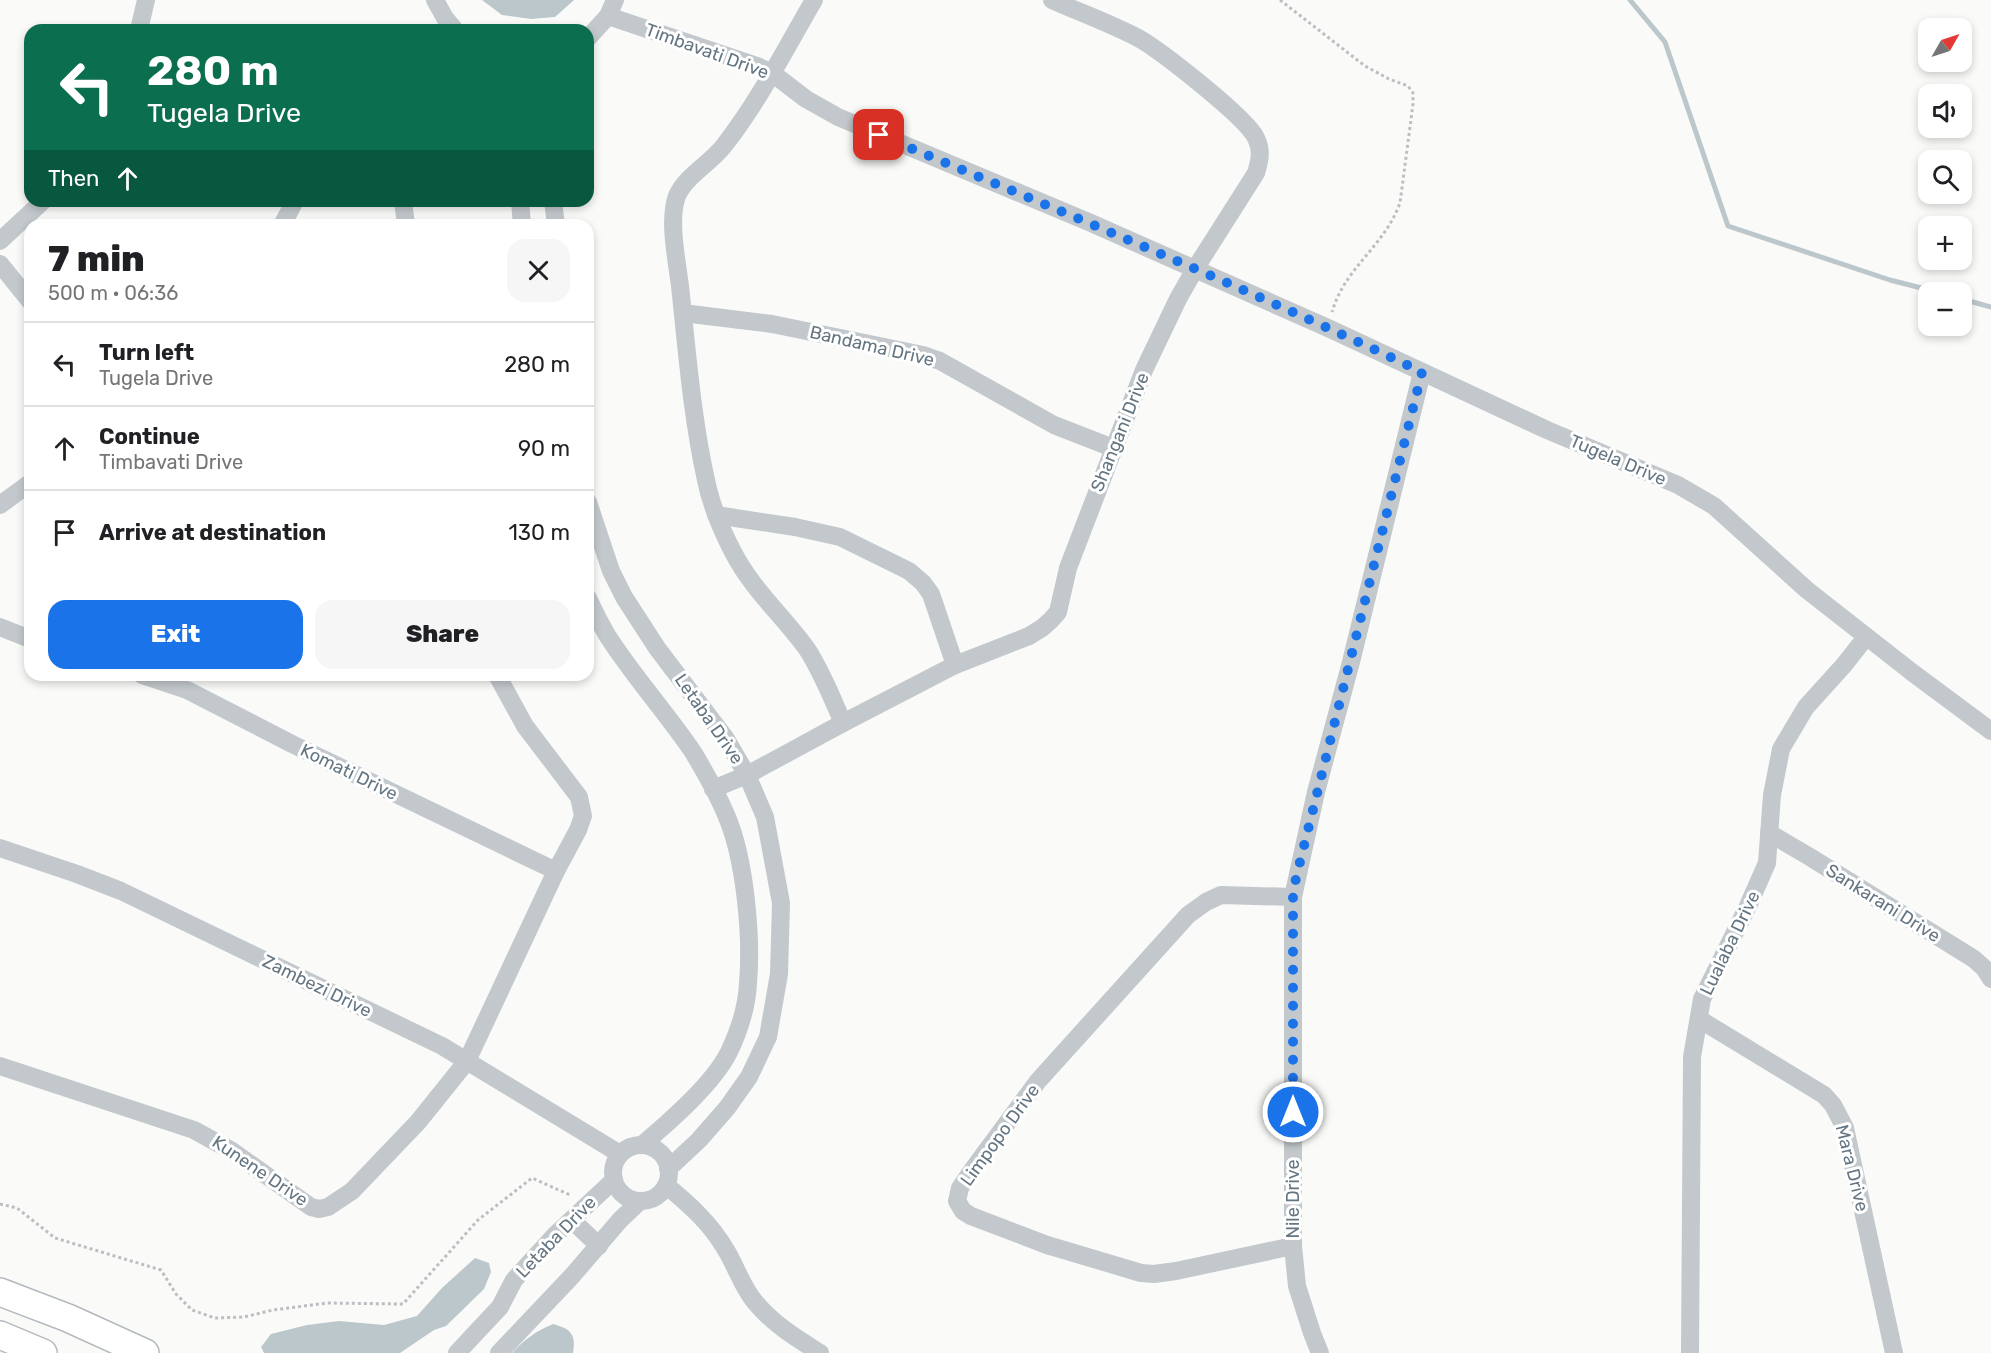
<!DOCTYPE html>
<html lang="en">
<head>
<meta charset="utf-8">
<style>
  :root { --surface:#fff; --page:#f6f6f6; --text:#202124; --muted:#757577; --line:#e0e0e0; --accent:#1a73e8 }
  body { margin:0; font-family:Rubik,sans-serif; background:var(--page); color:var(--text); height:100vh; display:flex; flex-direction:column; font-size:22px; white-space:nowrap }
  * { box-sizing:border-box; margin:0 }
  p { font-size:20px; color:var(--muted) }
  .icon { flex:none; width:33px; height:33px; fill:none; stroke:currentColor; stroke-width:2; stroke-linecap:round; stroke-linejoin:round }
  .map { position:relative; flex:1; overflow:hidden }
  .drawer { position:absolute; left:24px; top:219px; width:570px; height:462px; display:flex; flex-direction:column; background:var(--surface); border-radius:18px; box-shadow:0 3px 9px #0003 }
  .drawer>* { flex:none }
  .guide { position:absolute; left:24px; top:24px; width:570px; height:183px; border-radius:18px; box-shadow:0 3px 9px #0003; background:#0b6e4f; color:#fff; overflow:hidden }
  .needle { width:39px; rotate:51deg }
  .tools { position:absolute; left:1918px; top:18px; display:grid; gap:12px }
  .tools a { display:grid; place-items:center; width:54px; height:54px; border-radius:12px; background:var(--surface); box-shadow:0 3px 9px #0003; font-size:30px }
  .pin { position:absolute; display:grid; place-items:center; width:51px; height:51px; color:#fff; margin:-26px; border-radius:12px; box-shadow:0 3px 9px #0006 }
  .me { position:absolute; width:66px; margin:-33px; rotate:0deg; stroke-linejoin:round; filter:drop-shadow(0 0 4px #0008) }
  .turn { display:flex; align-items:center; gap:21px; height:126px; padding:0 24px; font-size:27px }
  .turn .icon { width:78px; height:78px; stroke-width:2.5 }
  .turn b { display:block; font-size:42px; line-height:51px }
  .then { display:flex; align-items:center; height:57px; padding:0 24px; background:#0003; gap:12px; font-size:22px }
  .round { display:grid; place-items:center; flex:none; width:63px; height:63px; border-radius:18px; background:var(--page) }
  .head { display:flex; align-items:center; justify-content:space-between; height:102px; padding:0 24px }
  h1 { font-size:36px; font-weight:800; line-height:45px }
  .button { display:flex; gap:12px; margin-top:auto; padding:12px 24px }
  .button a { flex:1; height:69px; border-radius:18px; background:var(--accent); color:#fff; font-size:24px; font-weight:800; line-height:69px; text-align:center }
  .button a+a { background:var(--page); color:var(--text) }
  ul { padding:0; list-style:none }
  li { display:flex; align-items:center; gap:18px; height:84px; padding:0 24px; border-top:2px solid var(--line) }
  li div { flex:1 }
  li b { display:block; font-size:22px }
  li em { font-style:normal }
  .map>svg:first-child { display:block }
</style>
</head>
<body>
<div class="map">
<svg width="1991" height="1353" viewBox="0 0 1991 1353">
  <rect width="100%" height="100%" fill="#fafaf8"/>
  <g fill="#bbc7cb">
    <path d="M 482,0 L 574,0 L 555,17 L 531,19 L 502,15 Z"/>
    <path d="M 475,1258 L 489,1263 L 491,1272 L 484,1289 L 446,1326 L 434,1330 L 400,1353 L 264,1353 L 261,1347 L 271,1334 L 307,1325 L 339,1321 L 384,1325 L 417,1316 L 442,1288 Z"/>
    <path d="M 553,1324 C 571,1329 576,1334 573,1353 L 512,1353 C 525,1339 536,1331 553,1324 Z"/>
  </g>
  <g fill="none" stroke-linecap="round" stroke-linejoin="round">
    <g stroke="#bbc7cb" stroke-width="5">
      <path d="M 1630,0 L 1665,42 L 1728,226 L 1890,280 L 1937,292"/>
      <path d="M 1962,299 L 1991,307"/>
    </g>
    <defs>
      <g id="secondary">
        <path d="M 0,1292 L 68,1318 L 145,1353"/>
        <path d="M 0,1335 L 43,1353"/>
      </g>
    </defs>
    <use href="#secondary" stroke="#b3babf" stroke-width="30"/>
    <g stroke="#bbbfc2" stroke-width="3" stroke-dasharray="3 3" stroke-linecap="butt">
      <path d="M 1280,0 L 1365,66 L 1389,79 L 1408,86 L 1413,93 L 1413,104 L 1400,203 C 1384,247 1345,267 1332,312"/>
      <path d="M 0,1204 L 17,1208 L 55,1238 L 161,1270 L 176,1294 L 192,1310 L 215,1318 L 244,1317 L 273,1310 L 327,1303 L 403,1304 L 478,1220 L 532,1178 L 570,1195"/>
    </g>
    <g stroke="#c3c8cc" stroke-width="18">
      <path d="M 435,0 L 445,18 L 455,30"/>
      <path d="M 814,0 C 786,48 760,99 726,143 C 713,162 686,175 677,196 C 668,220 677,261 680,286 C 687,351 692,417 706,480 C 711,505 721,529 733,552 C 752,589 783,616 807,649 C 822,672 832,698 843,723"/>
      <path d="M 608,16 L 757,66 L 772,73 L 806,99 L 838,117 L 1091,223 L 1328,328 L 1547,430 L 1678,485 L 1714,506 L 1807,590 L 1913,673 L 1991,731"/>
      <path d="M 139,30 L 146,0"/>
      <path d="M 588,38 L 608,16 L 615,0"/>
      <path d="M 403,201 L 406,225"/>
      <path d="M 520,201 L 522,225"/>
      <path d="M 553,201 L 556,225"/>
      <path d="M 282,225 L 295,201"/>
      <path d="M 0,241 L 43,201"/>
      <path d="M 0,264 L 30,301"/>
      <path d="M 683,313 L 772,324 L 923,355 L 940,361 L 1054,425 L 1113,448"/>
      <path d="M 588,502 L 611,571 L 624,597 L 657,648 L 726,739 L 747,775 L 765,817 L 781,903 L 779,974 L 768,1037 L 749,1077 L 727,1108 L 699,1140 L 668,1169"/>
      <path d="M 0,505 L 30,483"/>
      <path d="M 716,515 L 795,527 L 840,537 L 909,571 L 923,583 L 931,594 L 955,665"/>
      <path d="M 588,598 C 594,611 600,623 607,635 C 633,676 666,712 693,752 C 705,772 718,795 727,817 C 745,860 752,936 748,983 C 747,1006 739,1031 729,1052 C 713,1084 669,1122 642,1145"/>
      <path d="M 0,627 L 30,639"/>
      <path d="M 142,675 L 187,690 L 292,744 L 556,871"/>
      <path d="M 713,789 L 747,775 L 843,723 L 955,665 L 1029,636 L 1042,628 L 1051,620 L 1058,612 L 1068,568 L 1144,370 L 1178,299 L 1195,269 L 1256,173 C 1260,160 1262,150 1256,138 C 1246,117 1162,52 1140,39 C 1112,24 1081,13 1052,0"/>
      <path d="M 1769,833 L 1810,857 L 1974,959 L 1984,968 L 1991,979"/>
      <path d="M 0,848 L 77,874 L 121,891 L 442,1046 L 620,1154"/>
      <path d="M 1293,897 L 1221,895 L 1206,902 L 1188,915 L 1038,1081 L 973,1169 L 960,1188 L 957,1201 L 963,1211 L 971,1216 L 1047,1245 L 1141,1273 L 1154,1274 L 1176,1271 L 1293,1246"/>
      <path d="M 1699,1019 L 1824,1095 L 1833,1105 L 1845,1128 L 1894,1353"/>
      <path d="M 0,1066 L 194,1130 L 232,1151 L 311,1207 L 319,1209 L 328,1207 L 352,1191 L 418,1122 L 467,1061 L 556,871 L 578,830 L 583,816 L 579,797 L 525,726 L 497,675"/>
      <circle cx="641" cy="1173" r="28"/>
      <path d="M 667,1186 C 690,1205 711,1224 726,1250 C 736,1266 742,1287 755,1302 C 773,1324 796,1338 820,1353"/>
      <path d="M 572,1220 L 599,1246"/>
      <path d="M 457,1353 L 500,1307 L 514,1280 L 556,1234 L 614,1180"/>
      <path d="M 499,1353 L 572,1276 L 620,1220 L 640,1201"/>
      <path d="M 1320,1353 L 1312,1333 L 1297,1286 L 1293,1246 L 1293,897 L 1316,792 L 1351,662 L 1422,372"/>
      <path d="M 1690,1353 L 1692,1057 L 1702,999 L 1748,906 L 1767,863 L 1772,795 L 1781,749 L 1806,707 L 1844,665 L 1866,637"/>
    </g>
    <use href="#secondary" stroke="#fff" stroke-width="27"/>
  </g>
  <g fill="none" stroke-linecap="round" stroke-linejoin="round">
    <path stroke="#1a73e8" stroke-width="10" stroke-dasharray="0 18" d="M 879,135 C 1061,211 1244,287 1422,372 L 1296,878 L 1293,897 L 1293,1112"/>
  </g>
  <g text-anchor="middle" stroke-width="6" stroke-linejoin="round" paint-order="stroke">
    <g font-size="18" fill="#657683" stroke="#fff">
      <text transform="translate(707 51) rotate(20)" y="6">Timbavati Drive</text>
      <text transform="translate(872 346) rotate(13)" y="6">Bandama Drive</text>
      <text transform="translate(1120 432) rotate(-68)" y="6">Shangani Drive</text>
      <text transform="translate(1618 460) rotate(23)" y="6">Tugela Drive</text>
      <text transform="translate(709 719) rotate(55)" y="6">Letaba Drive</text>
      <text transform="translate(349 772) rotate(26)" y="6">Komati Drive</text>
      <text transform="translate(1883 903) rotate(32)" y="6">Sankarani Drive</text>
      <text transform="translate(1730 943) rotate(-64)" y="6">Lualaba Drive</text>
      <text transform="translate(317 986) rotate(26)" y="6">Zambezi Drive</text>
      <text transform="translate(1000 1135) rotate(-54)" y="6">Limpopo Drive</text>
      <text transform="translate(1852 1168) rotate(76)" y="6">Mara Drive</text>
      <text transform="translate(260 1171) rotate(34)" y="6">Kunene Drive</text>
      <text transform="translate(1293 1199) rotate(-90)" y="6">Nile Drive</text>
      <text transform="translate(556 1237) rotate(-46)" y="6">Letaba Drive</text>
    </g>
  </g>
</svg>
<div class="tools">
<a><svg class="needle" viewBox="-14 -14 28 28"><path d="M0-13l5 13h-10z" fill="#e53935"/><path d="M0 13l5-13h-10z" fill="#757577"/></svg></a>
<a><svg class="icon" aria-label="sound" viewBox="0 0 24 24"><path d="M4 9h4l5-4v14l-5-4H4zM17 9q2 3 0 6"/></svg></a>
<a><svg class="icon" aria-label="search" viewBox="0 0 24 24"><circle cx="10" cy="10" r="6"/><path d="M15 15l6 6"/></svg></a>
<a>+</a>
<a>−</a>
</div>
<div class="pin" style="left:879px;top:135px;background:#d93025"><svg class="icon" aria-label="arrive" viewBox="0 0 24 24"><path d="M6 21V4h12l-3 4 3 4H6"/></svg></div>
<svg class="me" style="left:1293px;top:1112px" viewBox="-20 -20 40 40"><circle r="17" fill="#1a73e8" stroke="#fff" stroke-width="3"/><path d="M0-11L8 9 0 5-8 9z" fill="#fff"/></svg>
<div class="guide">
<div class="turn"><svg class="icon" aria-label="left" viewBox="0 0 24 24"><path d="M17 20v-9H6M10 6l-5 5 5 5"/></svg><div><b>280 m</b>Tugela Drive</div></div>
<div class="then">Then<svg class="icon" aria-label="ahead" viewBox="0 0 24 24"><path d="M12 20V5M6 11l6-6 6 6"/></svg></div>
</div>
<section class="drawer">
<div class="head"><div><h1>7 min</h1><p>500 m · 06:36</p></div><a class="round"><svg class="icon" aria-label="close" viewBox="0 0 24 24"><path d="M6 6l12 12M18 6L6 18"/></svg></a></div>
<ul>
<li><svg class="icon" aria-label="left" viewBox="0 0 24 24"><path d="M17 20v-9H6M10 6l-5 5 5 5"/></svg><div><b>Turn left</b><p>Tugela Drive</p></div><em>280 m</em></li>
<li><svg class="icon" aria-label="ahead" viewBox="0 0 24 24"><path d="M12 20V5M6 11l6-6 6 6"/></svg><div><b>Continue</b><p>Timbavati Drive</p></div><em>90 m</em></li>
<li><svg class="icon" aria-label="arrive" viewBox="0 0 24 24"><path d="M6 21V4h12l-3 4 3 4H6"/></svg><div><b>Arrive at destination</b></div><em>130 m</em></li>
</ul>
<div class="button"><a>Exit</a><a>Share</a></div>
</section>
</div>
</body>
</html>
